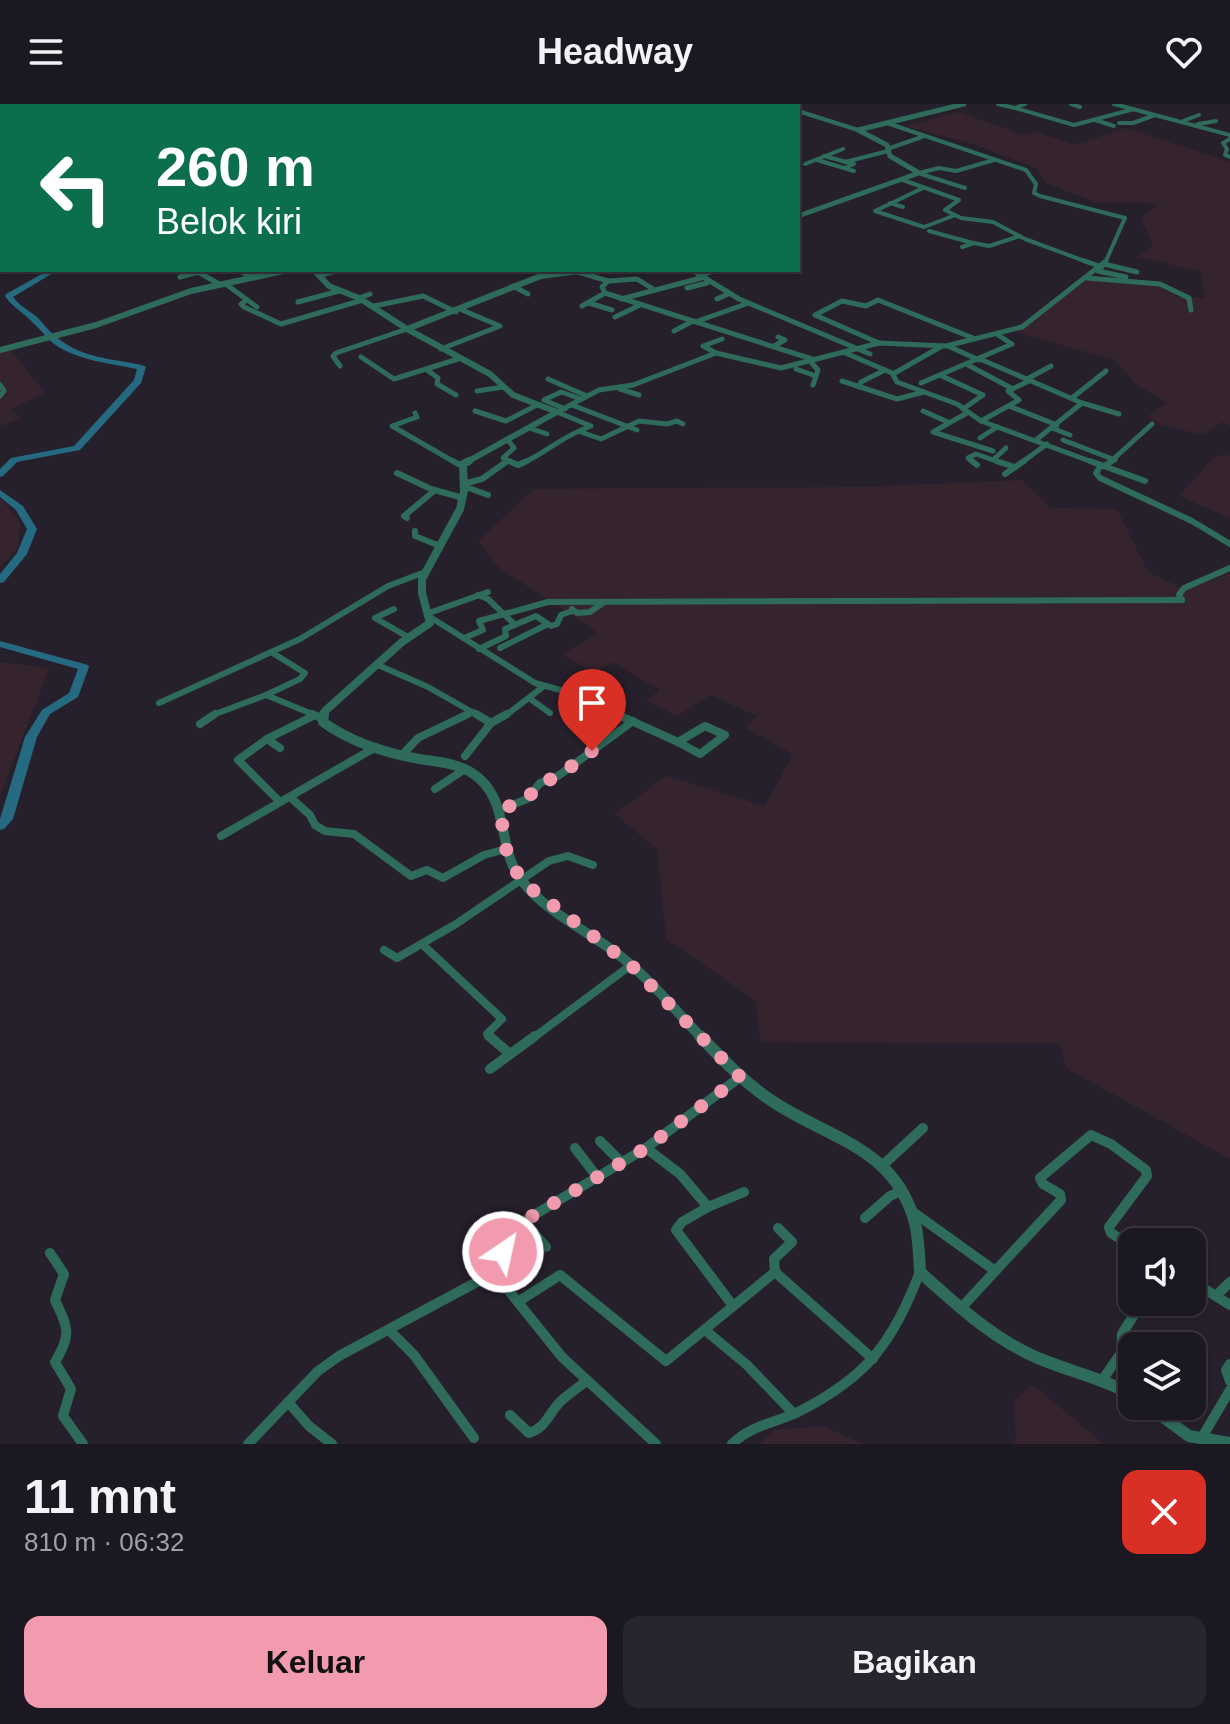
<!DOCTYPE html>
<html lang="id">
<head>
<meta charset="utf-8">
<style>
  :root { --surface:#1c1821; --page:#29252e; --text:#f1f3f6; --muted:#a0a0a5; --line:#3a373f; --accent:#f29aae }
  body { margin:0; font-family:Helvetica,sans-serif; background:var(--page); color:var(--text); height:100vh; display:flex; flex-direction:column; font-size:30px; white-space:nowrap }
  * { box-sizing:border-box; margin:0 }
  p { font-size:26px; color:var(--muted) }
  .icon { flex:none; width:44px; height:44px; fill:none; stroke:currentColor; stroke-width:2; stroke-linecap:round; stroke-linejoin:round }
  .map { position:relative; height:1340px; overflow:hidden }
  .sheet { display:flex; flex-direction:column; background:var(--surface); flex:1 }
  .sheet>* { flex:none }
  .hud { position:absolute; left:0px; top:0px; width:800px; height:168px; box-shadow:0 2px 6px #0004,0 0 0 2px var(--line); background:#0b6e4f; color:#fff; overflow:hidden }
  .controls { position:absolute; left:1118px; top:1124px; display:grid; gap:16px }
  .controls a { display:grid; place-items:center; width:88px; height:88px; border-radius:16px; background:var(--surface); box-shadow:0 2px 6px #0004,0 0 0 2px var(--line); font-size:40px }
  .pin { position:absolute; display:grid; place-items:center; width:68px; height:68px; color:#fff; margin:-82px -34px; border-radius:50% 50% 50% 0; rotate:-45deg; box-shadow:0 0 8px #0007 }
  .pin .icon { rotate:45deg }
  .me { position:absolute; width:88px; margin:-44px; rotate:34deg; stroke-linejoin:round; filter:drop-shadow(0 0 6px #0008) }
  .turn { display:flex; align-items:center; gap:28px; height:168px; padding:0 24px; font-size:36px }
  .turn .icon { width:104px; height:104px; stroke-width:2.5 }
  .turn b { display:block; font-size:56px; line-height:68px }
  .round { display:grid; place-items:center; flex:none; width:84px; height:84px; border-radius:16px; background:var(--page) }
  .summary { display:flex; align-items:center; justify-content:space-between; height:136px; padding:0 24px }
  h1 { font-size:48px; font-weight:600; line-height:60px }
  .cta { display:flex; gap:16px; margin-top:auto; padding:16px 24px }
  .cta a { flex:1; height:92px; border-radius:16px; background:var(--accent); color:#111; font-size:32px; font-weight:600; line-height:92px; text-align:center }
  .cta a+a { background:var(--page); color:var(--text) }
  header { display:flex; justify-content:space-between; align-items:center; height:104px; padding:0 24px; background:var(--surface); font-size:36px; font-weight:600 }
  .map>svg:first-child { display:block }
</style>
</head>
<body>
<header><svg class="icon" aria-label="menu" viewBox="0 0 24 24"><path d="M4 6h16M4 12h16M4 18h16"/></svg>Headway<svg class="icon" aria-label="heart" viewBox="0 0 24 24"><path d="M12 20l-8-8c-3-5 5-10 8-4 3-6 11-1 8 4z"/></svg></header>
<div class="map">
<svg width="1230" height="1340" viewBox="0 0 1230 1340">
  <rect width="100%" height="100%" fill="#26202c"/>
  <g fill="#35242e">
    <path d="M 959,8 L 1023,31 L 1037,28 L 1075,41 L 1126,24 L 1230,58 L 1230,322 L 1222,318 L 1204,331 L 1161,321 L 1148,312 L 1167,299 L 1137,281 L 1114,256 L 1016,228 L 1085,176 L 1160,181 L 1178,193 L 1205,194 L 1201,168 L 1136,152 L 1153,142 L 1141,114 L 1157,102 L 1147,98 L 1095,98 L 1045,79 L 1036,64 L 970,39 L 905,22 Z"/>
    <path d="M 10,245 L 45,289 L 9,306 L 23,314 L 0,322 L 0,247 Z"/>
    <path d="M 1230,351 L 1230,414 L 1179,392 L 1214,353 Z"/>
    <path d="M 1022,376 L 1051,404 L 1117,405 L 1148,468 L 1184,485 L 1230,469 L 1230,1055 L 1066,964 L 1060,939 L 761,938 L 755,896 L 666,835 L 657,745 L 615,710 L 666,672 L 765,702 L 793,650 L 745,624 L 757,612 L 710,591 L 677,612 L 647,596 L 660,586 L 613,558 L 594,569 L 562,550 L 598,529 L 498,463 L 478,437 L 534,385 L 860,383 Z"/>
    <path d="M 0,393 L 20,419 L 18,443 L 0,464 Z"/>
    <path d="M 0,558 L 49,564 L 0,692 Z"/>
    <path d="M 1032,1280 L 1104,1340 L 1011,1340 L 1016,1337 L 1014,1297 Z"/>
    <path d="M 823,1322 L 863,1340 L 759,1340 L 775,1326 Z"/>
  </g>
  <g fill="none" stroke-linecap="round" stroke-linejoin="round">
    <g fill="#256a80" fill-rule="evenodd">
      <rect x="0" y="130" width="2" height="4"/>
      <path d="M 49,166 L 58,166 L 13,193 C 20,202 28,206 37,213 C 44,220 50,229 59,235 C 82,254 114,255 142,261 L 146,263 L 141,279 L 80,346 L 17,358 L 3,372 L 0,373 L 0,365 L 11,354 L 74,342 L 134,276 L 137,265 C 110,259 78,257 54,240 C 46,233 40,225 32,218 C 23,208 13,204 5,192 L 6,190 Z"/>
      <path d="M 0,386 L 23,402 L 37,425 L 27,450 L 4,478 L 0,479 L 0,470 L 17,449 L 27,425 L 16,406 L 0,393 Z"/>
      <path d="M 0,537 L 88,561 L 89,563 L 78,593 L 50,610 L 37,633 L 13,715 L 4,725 L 0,726 L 0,715 L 25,633 L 42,606 L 69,589 L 78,565 L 0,543 Z"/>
    </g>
    <g stroke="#2e6b5a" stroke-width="4">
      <path d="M 246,0 L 249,2"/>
      <path d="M 254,0 L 257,2"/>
      <path d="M 305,0 L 308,2"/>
      <path d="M 773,0 L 780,2"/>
      <path d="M 998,0 L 1015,4"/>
      <path d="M 1025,0 L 1015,4 L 1074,21 L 1134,5"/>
      <path d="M 1071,0 L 1080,3"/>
      <path d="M 1114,0 L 1230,31"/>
      <path d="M 679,1 L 684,2"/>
      <path d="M 79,2 L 90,0"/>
      <path d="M 187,2 L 206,0"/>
      <path d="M 267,2 L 278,0"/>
      <path d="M 749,2 L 756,0"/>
      <path d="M 798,7 L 858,26"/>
      <path d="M 1095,16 L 1114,22"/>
      <path d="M 1183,17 L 1199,11"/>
      <path d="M 887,19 L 1026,66 L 1036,80 L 1034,89 L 1040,92 L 1125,114 L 1105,159"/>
      <path d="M 1119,19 L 1133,19 L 1155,11"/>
      <path d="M 1198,20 L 1216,17"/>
      <path d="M 1230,35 L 1223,39 L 1227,45 L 1225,51 L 1230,53"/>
      <path d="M 890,44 L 922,33"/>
      <path d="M 824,52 L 854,60 L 845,64"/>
      <path d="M 817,56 L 854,67"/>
      <path d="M 845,58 L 888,47"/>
      <path d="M 805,60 L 843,45"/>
      <path d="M 919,69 L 939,64 L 956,67 L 994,56"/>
      <path d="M 921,70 L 965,84"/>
      <path d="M 903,76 L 959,96 L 945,106 L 961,114 L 993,118 L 1025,135 L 1090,159"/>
      <path d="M 923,84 L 875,107 L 924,123 L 953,112"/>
      <path d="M 890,99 L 903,103"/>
      <path d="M 929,127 L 973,139"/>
      <path d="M 962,143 L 974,139 L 989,142 L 1020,132"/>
    </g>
    <g stroke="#2e6b5a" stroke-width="5">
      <path d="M 1085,157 L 1102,163"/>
      <path d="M 1104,160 L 1137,168"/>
      <path d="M 238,166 L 254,174"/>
      <path d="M 692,166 L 739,195 L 870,250"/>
      <path d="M 1098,167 L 1126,173"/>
      <path d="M 578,168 L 608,177 L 637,175 L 653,185"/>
      <path d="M 321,171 L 340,166"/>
      <path d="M 699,172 L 711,168"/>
      <path d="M 180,173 L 198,168 L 221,181"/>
      <path d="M 1087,174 L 1160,180 L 1189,194 L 1191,206"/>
      <path d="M 227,181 L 257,203"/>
      <path d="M 513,182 L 528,190"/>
      <path d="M 687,184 L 707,179"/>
      <path d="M 605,189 L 812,255"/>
      <path d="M 359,194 L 370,190"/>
      <path d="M 621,195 L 701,174"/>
      <path d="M 717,195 L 728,190"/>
      <path d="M 247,196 L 241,200 L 244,203 L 281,220 L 363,196"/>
      <path d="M 298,198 L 339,187"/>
      <path d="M 589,199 L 612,206"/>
      <path d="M 374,202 L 423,192 L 456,208"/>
      <path d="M 582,202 L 605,189 L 602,183 L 608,177"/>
      <path d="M 615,213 L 638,202"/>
      <path d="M 698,217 L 746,200"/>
      <path d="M 674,227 L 693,217"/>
      <path d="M 879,239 L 815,211 L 842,197 L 866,202 L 878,196 L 973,234"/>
      <path d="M 774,242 L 785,236 L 778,233"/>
      <path d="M 948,242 L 979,256"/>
      <path d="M 441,245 L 500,222 L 462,206"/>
      <path d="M 843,248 L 892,269 L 897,278 L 957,300 L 981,317 L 1095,359"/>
      <path d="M 716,249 L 703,242 L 722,235"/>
      <path d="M 361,253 L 394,275 L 458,255"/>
      <path d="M 980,255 L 1082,299 L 1036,336"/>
      <path d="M 810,257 L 818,266 L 813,281"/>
      <path d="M 968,261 L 1013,285"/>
      <path d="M 340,262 L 333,252 L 336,249 L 407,225"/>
      <path d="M 796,265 L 816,272"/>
      <path d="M 427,266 L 438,274 L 437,280 L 456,291"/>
      <path d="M 893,270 L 942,242"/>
      <path d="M 942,272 L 983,291 L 963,305"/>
      <path d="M 548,275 L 587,292"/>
      <path d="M 1027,275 L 1051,262"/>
      <path d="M 842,277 L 897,295 L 924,288"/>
      <path d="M 921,279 L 1012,240 L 998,231"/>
      <path d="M 0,281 L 4,287 L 0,292"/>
      <path d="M 859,283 L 861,278 L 885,266"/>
      <path d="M 620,285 L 639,291"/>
      <path d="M 477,287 L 503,283"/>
      <path d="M 1072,294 L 1106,267"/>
      <path d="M 1082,299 L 1119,310"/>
      <path d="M 572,301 L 637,326"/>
      <path d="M 1009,302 L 1057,321"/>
      <path d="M 565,305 L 544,296 L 561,288 L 581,295"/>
      <path d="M 475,307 L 506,317 L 537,301"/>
      <path d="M 923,307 L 948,318"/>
      <path d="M 557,308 L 599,286 L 633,281 L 716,249 L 781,264 L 879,239 L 946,242 L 1022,223 L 1106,157"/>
      <path d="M 415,309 L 417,313 L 392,322 L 456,359"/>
      <path d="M 967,309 L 933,328 L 993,347"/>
      <path d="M 981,317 L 1019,296 L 1008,287 L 1031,276"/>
      <path d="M 529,324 L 547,330"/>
      <path d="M 1052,324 L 1070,331"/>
      <path d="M 581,328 L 601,335 L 639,317 L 667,320 L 677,317 L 683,320"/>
      <path d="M 980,334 L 997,323"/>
      <path d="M 508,336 L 514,344 L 503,354 L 513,359"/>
      <path d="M 1063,336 L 1115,356"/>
      <path d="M 994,355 L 1006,344"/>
      <path d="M 523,359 C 549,347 562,332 591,322 L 557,308"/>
      <path d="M 974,359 L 968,354 L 976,350 L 1002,359"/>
      <path d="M 1021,359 L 1047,340"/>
      <path d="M 1109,359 L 1152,320"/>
    </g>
    <g stroke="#2e6b5a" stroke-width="6">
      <path d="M 453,357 L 462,362"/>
      <path d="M 509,357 L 518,361 L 527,357"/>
      <path d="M 972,357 L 977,361"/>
      <path d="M 996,357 L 1015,363"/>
      <path d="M 1090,357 L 1145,377"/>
      <path d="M 1101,361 L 1096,369 L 1100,374 L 1192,417 L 1230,440"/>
      <path d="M 1104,362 L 1112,357"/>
      <path d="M 397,369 L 431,385 L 463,394"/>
      <path d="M 1005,370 L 1024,357"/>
      <path d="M 463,380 L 482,375 L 506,358"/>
      <path d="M 463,382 L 488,391"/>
      <path d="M 407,414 L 404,412 L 435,386"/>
      <path d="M 415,427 L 415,432 L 440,442"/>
      <path d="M 478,491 L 488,495 L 513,519"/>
      <path d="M 1182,496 L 1179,491 L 1184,484 L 1230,464"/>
      <path d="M 394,505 L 375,514 L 408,533"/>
      <path d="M 572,505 L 577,509 L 590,508 L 604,498"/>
      <path d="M 429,509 L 488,488"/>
      <path d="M 430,513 L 535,579 L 564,587 L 621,612"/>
      <path d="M 464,534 L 483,526 L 479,517 L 548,498 L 1182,496"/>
      <path d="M 500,544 L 546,521"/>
      <path d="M 479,545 L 506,532 L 505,525 L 536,512 L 551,522 L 557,520 L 561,511 L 572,507"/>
      <path d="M 271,548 L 305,569 L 300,575 L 266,591 L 317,612"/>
      <path d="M 378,561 L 428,583 L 479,612"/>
      <path d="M 529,594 L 550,609"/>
      <path d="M 159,599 L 300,535 L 388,482 L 425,468"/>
      <path d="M 210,612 L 266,591"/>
      <path d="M 464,612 L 473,608"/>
      <path d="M 505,612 L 544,582"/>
    </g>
    <g stroke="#2e6b5a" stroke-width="8">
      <path d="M 312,610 L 321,614"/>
      <path d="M 476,610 L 491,619 L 507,610"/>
      <path d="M 616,610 L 678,638"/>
      <path d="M 200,620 L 215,610"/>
      <path d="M 705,622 L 725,631 L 700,650 L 678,638 Z"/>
      <path d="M 267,635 L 238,656 L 280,698"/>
      <path d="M 280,644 L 267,635 L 313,612"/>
      <path d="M 402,651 L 418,634 L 468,610"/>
      <path d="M 465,652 L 491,619"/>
      <path d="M 435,685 L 465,665"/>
      <path d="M 290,693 L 310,711 L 315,721 L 325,727 L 354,730 L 411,772 L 427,766 L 443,774 L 484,751 L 506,745"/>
      <path d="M 500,706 L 527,695 L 540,679 L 558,672 L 633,617"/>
      <path d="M 221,732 L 376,643"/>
      <path d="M 422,840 L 502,915 L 487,930 L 491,934"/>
      <path d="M 384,846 L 397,854 L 456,820 L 549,757 L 568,752 L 593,761"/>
      <path d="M 533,934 L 631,861"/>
    </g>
    <g stroke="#2e6b5a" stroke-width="10">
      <path d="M 489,932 L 510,950"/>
      <path d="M 490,965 L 535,932"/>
      <path d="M 600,1037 L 622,1059"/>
      <path d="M 575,1044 L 598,1074"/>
      <path d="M 646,1044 L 680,1070 L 708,1103 L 682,1118 L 676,1126 L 733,1202"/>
      <path d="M 884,1060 L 923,1024"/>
      <path d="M 708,1103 L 744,1088"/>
      <path d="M 913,1108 L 994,1166"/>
      <path d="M 865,1114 L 890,1092 L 901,1087"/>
      <path d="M 524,1117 L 546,1143"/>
      <path d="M 50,1149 L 64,1170 L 55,1196 C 68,1224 72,1230 55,1258 L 71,1285 L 63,1312 L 83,1340"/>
      <path d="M 493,1167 L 562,1253 L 656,1340"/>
      <path d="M 775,1168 L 774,1155 L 792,1138 L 778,1124"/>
      <path d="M 1192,1177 L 1230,1201"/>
      <path d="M 1216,1192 L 1230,1178"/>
      <path d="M 519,1197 L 560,1171 L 666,1257 L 775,1168 L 873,1255"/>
      <path d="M 962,1203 L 1061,1096 L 1060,1090 L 1043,1080 L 1040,1074 L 1091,1031 L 1111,1040 L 1146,1066 L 1147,1072 L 1109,1123 L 1111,1129 L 1132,1142"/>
      <path d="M 389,1226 L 414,1251 L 474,1334"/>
      <path d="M 705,1226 L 747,1261 L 794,1310"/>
      <path d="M 1230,1260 L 1226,1266 L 1230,1277"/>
      <path d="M 1103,1275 L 1121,1249 L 1122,1230 L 1142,1198"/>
      <path d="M 288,1298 L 309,1322 L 332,1340"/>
      <path d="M 510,1311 L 529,1329 C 546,1324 549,1309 560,1298 C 568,1290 578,1284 586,1277"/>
      <path d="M 1201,1335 L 1230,1286"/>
      <path d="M 248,1340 L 318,1267 L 339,1252 L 488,1172 C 505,1155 499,1143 514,1123 L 646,1044 L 740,973"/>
      <path d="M 732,1340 C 751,1321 775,1319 798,1308 C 868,1273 892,1239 920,1168"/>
    </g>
    <path stroke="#2e6b5a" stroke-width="5" d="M 798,112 L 919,69 L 890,52 L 887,41 L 858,26 L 964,0"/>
    <g stroke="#2e6b5a" stroke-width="6">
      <path d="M 314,166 L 329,182 L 359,194 L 407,225 L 541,172 L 588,166"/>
      <path d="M 407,225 L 490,270 L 513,291 L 557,308"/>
      <path d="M 0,246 L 96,221 L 191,187 L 288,166"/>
      <path d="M 465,359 L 557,308"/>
    </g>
    <path stroke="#2e6b5a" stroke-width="8" d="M 324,612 L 325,607 L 402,538 L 430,519 L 422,489 L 422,475 L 460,405 L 464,387 L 463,360 L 469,357"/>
    <path stroke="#2e6b5a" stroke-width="10" d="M 324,610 L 323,618 C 352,639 385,649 419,655 C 437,658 457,659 472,669 C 511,693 496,745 522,777 C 547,809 588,827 619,851 C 650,875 675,906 702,934"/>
    <g stroke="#2e6b5a" stroke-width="12">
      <path d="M 700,932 C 722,955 745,979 772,997 C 829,1035 895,1043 915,1119 C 919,1135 919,1152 920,1168 C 953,1198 988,1230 1029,1250 C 1062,1266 1099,1272 1132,1291"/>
      <path d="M 1148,1302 L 1189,1332 L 1230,1339"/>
    </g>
  </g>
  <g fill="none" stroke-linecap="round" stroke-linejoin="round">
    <path stroke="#f29aae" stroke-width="14" stroke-dasharray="0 25.2" d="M 503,1148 L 502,1139 L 514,1123 L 646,1044 L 740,973 L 631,861 L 521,777 L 506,745 L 500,706 L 527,695 L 540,679 L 557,673 L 592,647"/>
  </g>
</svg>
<div class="controls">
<a><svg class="icon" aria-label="sound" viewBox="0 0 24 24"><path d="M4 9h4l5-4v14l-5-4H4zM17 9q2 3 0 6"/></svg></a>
<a><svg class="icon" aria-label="layers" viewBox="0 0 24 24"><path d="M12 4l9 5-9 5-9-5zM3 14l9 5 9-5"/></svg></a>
</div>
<div class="pin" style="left:592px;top:647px;background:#d93025"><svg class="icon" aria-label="arrive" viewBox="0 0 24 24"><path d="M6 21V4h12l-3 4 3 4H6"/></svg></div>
<svg class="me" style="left:503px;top:1148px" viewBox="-20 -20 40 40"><circle r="17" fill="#f29aae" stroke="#fff" stroke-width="3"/><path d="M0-11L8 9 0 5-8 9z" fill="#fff"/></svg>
<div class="hud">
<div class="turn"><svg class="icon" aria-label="left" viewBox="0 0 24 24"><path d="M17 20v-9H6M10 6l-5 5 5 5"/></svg><div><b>260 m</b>Belok kiri</div></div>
</div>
</div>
<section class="sheet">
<div class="summary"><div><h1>11 mnt</h1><p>810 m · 06:32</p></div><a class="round" style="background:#d93025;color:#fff"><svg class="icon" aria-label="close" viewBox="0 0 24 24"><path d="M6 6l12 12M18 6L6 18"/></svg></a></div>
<div class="cta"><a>Keluar</a><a>Bagikan</a></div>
</section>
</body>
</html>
